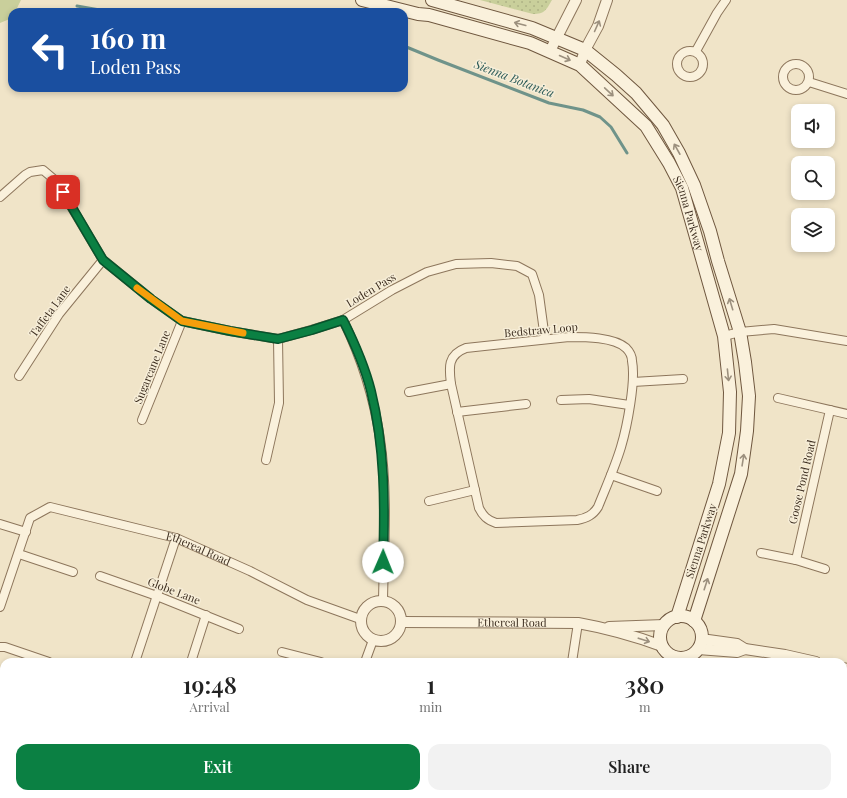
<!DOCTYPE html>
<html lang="en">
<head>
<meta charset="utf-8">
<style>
  :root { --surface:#fff; --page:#f2f2f2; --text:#222; --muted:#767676; --accent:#0b8043 }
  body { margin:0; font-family:"Playfair Display",serif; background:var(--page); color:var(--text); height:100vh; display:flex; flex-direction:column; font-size:15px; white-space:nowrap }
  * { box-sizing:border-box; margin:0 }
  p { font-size:13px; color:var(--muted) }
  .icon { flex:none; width:22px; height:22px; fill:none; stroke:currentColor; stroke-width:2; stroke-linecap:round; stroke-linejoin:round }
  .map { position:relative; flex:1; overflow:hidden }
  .panel { position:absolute; left:0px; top:658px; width:847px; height:140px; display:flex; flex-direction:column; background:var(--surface); border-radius:12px 12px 0 0; box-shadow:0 2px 6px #0003 }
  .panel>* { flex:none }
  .banner { position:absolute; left:8px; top:8px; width:400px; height:84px; border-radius:12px; box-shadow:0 2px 6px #0003; background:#1a4fa0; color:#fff; overflow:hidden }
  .fabs { position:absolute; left:791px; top:104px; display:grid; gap:8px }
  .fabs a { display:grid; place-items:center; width:44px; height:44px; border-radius:8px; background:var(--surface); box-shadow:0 2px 6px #0003; font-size:20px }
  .pin { position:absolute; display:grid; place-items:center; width:34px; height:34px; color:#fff; margin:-17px; border-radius:8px; box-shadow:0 2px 6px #0006 }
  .me { position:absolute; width:44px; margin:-22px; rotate:1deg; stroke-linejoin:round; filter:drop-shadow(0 0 3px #0008) }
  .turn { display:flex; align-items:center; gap:14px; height:84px; padding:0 16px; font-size:18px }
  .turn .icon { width:52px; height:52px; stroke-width:2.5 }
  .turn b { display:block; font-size:28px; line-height:34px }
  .eta { display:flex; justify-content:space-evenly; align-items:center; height:68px; text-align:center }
  .eta b { font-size:24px; font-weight:600; line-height:28px }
  .action { display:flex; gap:8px; margin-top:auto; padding:8px 16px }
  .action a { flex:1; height:46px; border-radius:12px; background:var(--accent); color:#fff; font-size:16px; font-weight:600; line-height:46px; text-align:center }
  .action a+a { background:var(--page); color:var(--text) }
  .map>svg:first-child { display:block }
</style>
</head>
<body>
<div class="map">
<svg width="847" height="798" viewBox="0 0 847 798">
  <defs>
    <pattern id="grass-dots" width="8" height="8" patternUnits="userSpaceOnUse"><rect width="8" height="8" fill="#c9cf9b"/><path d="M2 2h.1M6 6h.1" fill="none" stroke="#aeb285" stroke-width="1.8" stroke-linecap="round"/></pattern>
  </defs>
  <rect width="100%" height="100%" fill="#f0e4c8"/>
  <path fill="url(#grass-dots)" d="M 480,0 L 552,0 C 546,10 545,14 533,14 Z"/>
  <path fill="#c9cf9b" d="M 0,0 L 21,0 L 15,12 L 12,12 L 12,18 L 0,23 Z"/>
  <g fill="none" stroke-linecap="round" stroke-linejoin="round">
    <g stroke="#6f938a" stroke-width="3">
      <path d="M 77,6 L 111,12"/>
      <path d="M 173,12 L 187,10 L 208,12"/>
      <path d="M 404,46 L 438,60 L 549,103 L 583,110 L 600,117 L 611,127 L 627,153"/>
    </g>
    <defs>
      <g id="minor">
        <circle cx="690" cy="64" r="13"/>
        <path d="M 696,51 L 717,13 L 726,0"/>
        <circle cx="796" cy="77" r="13"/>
        <path d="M 809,82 L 847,94"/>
        <path d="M 0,197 L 25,175 L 30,172 L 43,170 L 56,181 L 103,260 L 151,299 L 182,321 L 230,331 L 278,339 L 311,330 L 343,320 L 392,290 L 427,272 L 456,264 L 491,263 L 517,266 L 532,274 L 539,295 L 545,339"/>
        <path d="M 343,320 C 361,357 374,397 380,439 C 388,492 384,547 383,600"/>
        <path d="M 724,336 L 740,332 L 774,329 L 847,341"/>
        <path d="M 569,337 C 585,337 614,337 626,348 C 630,352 632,356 632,361 C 636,381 627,427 621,447 C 615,467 606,487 598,507 C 593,515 587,518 577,520 L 496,523 C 487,520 483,516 479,508 L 451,384 C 449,368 447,355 466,348 Z"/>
        <path d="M 19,376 L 59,314 L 103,260"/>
        <path d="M 633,382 L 683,379"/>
        <path d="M 409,392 L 451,384"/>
        <path d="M 778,398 L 847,414"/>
        <path d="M 561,400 L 589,399 L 629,405"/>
        <path d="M 457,412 L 526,404"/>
        <path d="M 142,420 L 182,321"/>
        <path d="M 266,460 L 279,403 L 278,339"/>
        <path d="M 611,475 L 657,491"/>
        <path d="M 429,501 L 475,490"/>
        <path d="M 0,524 L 26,532"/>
        <path d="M 761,553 L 796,560 L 825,569"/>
        <path d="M 19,554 L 73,572"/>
        <path d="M 796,560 L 830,410"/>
        <path d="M 100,576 L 157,596 L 239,629"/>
        <path id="s1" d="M 0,607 L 30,518 L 50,507 L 176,538 L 250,571 L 307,600 L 360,619"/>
        <path d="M 0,647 L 5,647 L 49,662"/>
        <path d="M 282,652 L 321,662"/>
        <path d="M 135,662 L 176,538"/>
        <path d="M 191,662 L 206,615"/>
        <path d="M 365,662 L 373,640"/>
        <path d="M 572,662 L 578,623"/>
        <path d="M 843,725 L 847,726"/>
        <path d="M 238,794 L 248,798"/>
        <path d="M 0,796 L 2,798"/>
        <path d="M 27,798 L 31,794"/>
        <path d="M 345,798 L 346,794"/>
        <path d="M 547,798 L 550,794"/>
        <path d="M 632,798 L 634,795 L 633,794"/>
        <path d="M 745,798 L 748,794"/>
        <path d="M 785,798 L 788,794"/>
      </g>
      <g id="tertiary">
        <path d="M 550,51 L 576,0"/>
        <path d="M 580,65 L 585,50 L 598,26 L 607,0"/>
        <circle cx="381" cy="621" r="20"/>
        <path id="s2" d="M 401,622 L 578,623 C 606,628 635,636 662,646"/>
        <path d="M 609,627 L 664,625"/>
        <path d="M 701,639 L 737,644 L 745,649 L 785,655 L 816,662"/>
        <path d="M 698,649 L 737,652 L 745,649"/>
        <path d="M 843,668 L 847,669"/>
      </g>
      <g id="secondary">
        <path id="s3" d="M 362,0 L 418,14 L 429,15 L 530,43 L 580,65 L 646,126 L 669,163 L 682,188 L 724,336 L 730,392 L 729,433 L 719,484 L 677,617"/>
        <path d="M 432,0 L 532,28 L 585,50 L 616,75 L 636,93 L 663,125 L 679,153 L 694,185 L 710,231 L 718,261 L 740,332 L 745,362 L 749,396 L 747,431 L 741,474 L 694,621"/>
        <circle cx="681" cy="637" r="21"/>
      </g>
    </defs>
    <use href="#minor" stroke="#8d765c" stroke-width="10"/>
    <use href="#tertiary" stroke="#8d765c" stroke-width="12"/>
    <use href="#secondary" stroke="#6f573f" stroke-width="14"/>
    <use href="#minor" stroke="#faf1dc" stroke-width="8"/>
    <use href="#tertiary" stroke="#faf1dc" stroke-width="10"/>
    <use href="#secondary" stroke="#faf1dc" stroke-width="12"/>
  </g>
  <defs><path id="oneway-shaft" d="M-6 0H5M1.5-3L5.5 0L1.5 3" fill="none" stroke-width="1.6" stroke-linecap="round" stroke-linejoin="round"/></defs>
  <g stroke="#9c907e">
    <use href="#oneway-shaft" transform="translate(520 24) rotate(-165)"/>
    <use href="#oneway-shaft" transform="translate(597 26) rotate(-66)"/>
    <use href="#oneway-shaft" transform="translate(565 58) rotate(24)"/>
    <use href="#oneway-shaft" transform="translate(609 92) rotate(43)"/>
    <use href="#oneway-shaft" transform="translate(677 149) rotate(-119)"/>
    <use href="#oneway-shaft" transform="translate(731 304) rotate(-107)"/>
    <use href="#oneway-shaft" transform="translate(728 375) rotate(84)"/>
    <use href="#oneway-shaft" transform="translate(743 460) rotate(-81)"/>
    <use href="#oneway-shaft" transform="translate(706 584) rotate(-72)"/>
    <use href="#oneway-shaft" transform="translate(644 640) rotate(18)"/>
  </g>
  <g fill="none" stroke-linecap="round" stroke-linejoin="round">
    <defs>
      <path id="route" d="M 63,192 L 103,260 L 151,299 L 182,321 L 230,331 L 278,339 L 312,330 L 343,320 C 354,342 365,367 371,391 C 385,448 385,505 383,562"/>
    </defs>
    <use href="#route" stroke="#07532c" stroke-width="10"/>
    <use href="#route" stroke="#0b8043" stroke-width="7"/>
    <path stroke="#f59e0b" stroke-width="7" d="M 137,288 L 182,321 L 243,333"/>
  </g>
  <g text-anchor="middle" stroke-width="3" stroke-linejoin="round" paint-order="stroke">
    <g font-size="11" fill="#3d2e20" stroke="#f7eed8">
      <text dy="4" stroke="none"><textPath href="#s3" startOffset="416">Sienna Parkway</textPath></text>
      <text transform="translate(371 290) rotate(-31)" y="4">Loden Pass</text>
      <text transform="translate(50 311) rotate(-54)" y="4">Taffeta Lane</text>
      <text transform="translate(541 330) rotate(-5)" y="4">Bedstraw Loop</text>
      <text transform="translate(152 367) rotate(-68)" y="4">Sugarcane Lane</text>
      <text transform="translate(802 482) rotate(-77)" y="4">Goose Pond Road</text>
      <text transform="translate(701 541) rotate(-72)" y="4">Sienna Parkway</text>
      <text dy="4" stroke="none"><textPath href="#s1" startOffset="271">Ethereal Road</textPath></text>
      <text transform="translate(174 591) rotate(21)" y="4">Globe Lane</text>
      <text dy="4" stroke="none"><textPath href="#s2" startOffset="111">Ethereal Road</textPath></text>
    </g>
    <g font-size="12" font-style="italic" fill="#2f5d5a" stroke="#f7eed8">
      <text transform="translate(514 79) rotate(21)" y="4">Sienna Botanica</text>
    </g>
  </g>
</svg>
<div class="fabs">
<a><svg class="icon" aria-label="sound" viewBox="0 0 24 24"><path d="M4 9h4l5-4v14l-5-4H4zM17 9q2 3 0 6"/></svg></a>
<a><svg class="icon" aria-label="search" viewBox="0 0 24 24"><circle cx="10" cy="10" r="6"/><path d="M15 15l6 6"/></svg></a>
<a><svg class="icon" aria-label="layers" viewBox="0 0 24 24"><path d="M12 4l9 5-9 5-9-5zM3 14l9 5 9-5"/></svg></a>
</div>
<div class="pin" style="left:63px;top:192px;background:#d93025"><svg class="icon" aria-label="arrive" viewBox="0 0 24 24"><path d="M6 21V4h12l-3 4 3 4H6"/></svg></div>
<svg class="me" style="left:383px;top:562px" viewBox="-20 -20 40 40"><circle r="19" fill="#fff"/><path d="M0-13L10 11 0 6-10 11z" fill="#0b8043"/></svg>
<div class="banner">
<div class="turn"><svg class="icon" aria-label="left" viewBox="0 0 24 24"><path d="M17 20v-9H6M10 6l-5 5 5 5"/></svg><div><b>160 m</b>Loden Pass</div></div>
</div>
<section class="panel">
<div class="eta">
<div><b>19:48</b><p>Arrival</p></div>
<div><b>1</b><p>min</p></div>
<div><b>380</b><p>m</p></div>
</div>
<div class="action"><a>Exit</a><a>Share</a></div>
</section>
</div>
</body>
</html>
